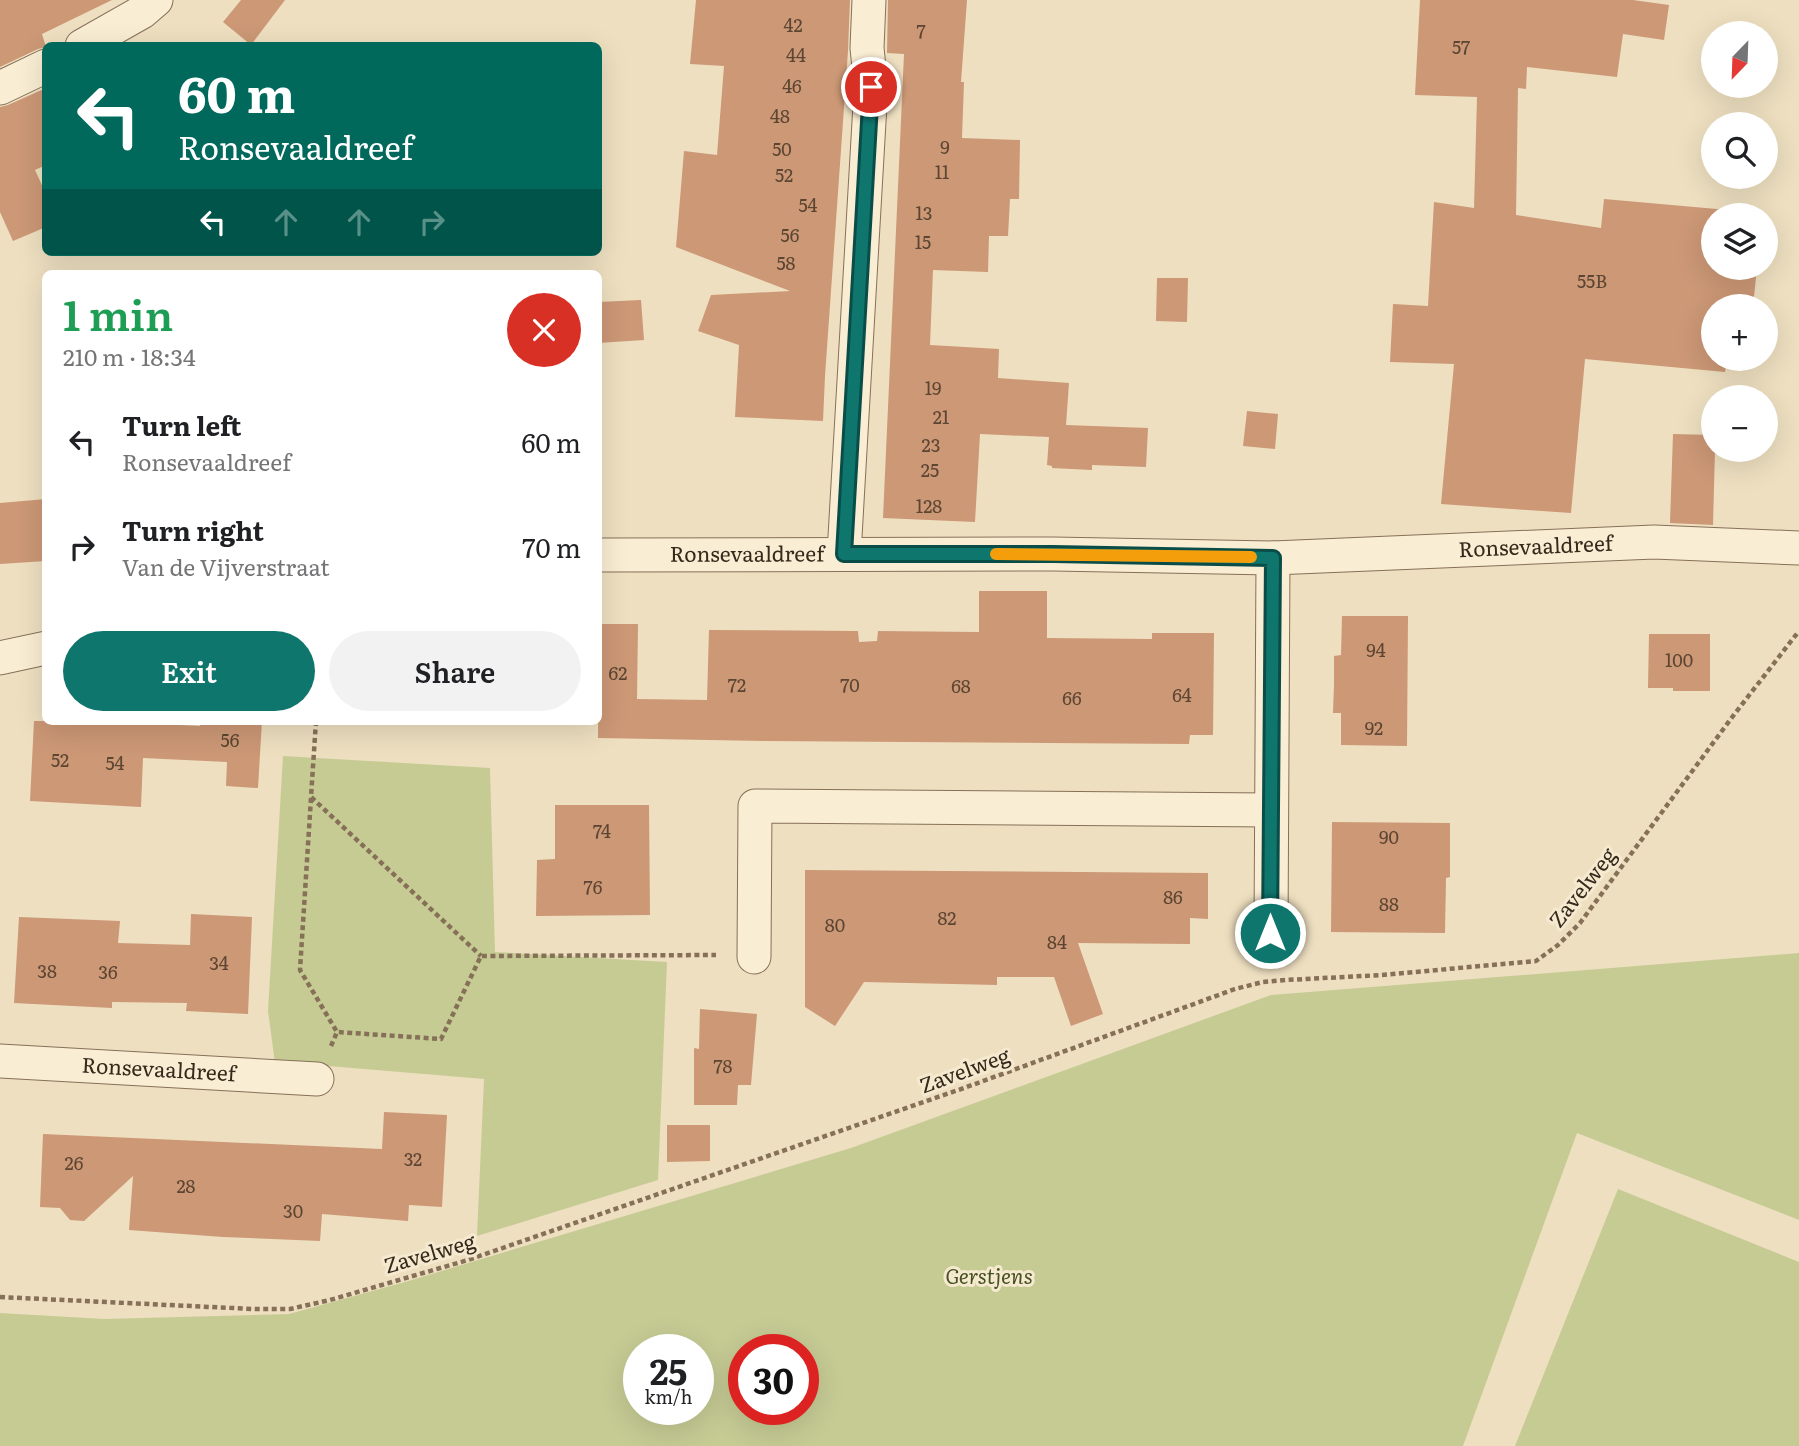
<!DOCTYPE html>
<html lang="en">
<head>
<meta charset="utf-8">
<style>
  :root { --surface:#fff; --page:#f2f2f2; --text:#202124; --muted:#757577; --accent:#0f766e }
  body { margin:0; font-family:Literata,serif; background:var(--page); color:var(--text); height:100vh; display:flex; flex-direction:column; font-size:26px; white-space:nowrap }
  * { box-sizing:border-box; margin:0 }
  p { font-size:23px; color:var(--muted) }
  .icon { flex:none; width:38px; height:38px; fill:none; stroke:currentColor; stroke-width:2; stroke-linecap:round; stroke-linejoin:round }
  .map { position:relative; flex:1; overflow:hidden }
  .side { position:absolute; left:42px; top:270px; width:560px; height:455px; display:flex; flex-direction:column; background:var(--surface); border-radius:10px; box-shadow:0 7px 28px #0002 }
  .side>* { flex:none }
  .banner { position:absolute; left:42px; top:42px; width:560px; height:214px; border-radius:10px; box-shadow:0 7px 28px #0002; background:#00695c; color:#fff; overflow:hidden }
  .needle { width:46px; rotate:203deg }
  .tools { position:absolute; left:1701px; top:21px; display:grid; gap:14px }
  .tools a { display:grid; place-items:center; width:77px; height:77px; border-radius:50%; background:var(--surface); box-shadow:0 7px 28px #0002; font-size:35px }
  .speed { position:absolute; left:623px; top:1334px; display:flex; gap:14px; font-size:35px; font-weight:700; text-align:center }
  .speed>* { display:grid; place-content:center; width:91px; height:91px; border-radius:50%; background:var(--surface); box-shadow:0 7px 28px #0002; line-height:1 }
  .speed small { font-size:18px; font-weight:400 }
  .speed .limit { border:10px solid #d22; background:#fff; color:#111 }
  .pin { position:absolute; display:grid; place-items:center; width:60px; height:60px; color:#fff; margin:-30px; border:4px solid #fff; border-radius:50%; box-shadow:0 2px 7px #0007 }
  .me { position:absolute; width:77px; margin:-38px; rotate:0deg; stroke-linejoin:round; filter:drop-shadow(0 0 5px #0008) }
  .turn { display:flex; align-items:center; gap:24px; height:147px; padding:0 21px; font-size:32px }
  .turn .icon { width:91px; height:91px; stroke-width:2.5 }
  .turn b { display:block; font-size:49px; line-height:60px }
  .lanes { display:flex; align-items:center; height:66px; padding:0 21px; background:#0003; justify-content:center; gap:35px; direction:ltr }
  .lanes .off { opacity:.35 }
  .round { display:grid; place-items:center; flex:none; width:74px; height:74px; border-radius:37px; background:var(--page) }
  .head { display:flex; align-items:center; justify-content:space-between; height:119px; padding:0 21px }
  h1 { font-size:42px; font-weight:600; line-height:52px; color:#1e9e55 }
  .action { display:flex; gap:14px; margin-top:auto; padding:14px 21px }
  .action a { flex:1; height:80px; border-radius:42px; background:var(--accent); color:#fff; font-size:28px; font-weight:600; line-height:80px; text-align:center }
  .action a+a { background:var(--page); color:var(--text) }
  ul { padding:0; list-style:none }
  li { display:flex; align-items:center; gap:21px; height:105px; padding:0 21px }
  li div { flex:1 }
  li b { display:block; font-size:26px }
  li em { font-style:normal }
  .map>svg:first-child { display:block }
</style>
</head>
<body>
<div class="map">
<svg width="1799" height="1446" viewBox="0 0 1799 1446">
  <rect width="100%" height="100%" fill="#eedfc0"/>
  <g fill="#c6cb94" fill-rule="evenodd">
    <path d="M 283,756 L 490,768 L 495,952 L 667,962 L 658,1180 L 477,1236 L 484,1079 L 292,1063 L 275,1063 L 268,1011 Z"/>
    <path d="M 1799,953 L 1799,1220 L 1577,1133 L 1463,1446 L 0,1446 L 0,1313 L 104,1319 L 289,1314 L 405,1282 L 851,1148 L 1271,995 ZM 639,1349 L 698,1349 L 698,1409 L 639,1409 ZM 744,1349 L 803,1349 L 803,1409 L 744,1409 Z"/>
    <path d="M 1618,1189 L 1799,1262 L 1799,1446 L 1515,1446 Z"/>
  </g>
  <g fill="#cc9876">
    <path d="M 0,0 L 112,0 L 42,34 L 46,47 L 38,49 L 0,67 Z"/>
    <path d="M 241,0 L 285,0 L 251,45 L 223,22 Z"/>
    <path d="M 696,0 L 850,0 L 848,51 L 825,376 L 823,421 L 735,417 L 739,345 L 698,331 L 711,295 L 790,291 L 676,247 L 684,151 L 717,155 L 724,66 L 690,64 Z"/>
    <path d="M 888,0 L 967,0 L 961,82 L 964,82 L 962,138 L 1020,140 L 1019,199 L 1010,199 L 1008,236 L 989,236 L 988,272 L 933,270 L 930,345 L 999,349 L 998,378 L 1069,383 L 1066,425 L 1148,428 L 1146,467 L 1092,465 L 1092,470 L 1052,468 L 1052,466 L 1047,465 L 1049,437 L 980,434 L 975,522 L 883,518 L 904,54 L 887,53 Z"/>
    <path d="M 1420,0 L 1633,0 L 1669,5 L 1664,40 L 1623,34 L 1617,77 L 1527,67 L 1526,89 L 1518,88 L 1516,215 L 1601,228 L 1604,199 L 1762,213 L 1761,215 L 1713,215 L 1713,268 L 1757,268 L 1753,306 L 1713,306 L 1713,359 L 1727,359 L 1725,372 L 1585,359 L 1571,513 L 1441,504 L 1454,364 L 1390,362 L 1393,304 L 1428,306 L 1434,202 L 1474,208 L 1477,97 L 1415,95 Z"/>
    <path d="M 46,88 L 46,165 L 35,170 L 46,194 L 46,227 L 13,241 L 0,212 L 0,107 L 8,105 Z"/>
    <path d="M 1157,278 L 1188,278 L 1187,322 L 1156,321 Z"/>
    <path d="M 641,300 L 644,340 L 598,343 L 598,302 Z"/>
    <path d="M 1247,411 L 1278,414 L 1275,449 L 1243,446 Z"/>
    <path d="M 1673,434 L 1713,435 L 1713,450 L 1715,450 L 1713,525 L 1670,523 Z"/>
    <path d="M 46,499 L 46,561 L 0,564 L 0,503 Z"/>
    <path d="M 979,591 L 1047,591 L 1047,638 L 1152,639 L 1152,633 L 1214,633 L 1213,735 L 1190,735 L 1189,744 L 764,741 L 598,738 L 599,624 L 638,624 L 637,699 L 707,700 L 709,630 L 858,631 L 859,642 L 877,641 L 878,631 L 979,632 Z"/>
    <path d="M 1342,616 L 1408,616 L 1407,746 L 1341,745 L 1341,713 L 1333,713 L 1334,685 L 1334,656 L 1341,655 Z"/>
    <path d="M 1649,634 L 1710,634 L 1710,691 L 1673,691 L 1673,688 L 1648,688 Z"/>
    <path d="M 34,721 L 101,721 L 200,726 L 200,721 L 262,721 L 258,788 L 226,786 L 227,762 L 143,758 L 141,807 L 30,801 Z"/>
    <path d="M 555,805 L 649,805 L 650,915 L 536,916 L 537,860 L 555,859 Z"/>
    <path d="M 1332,822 L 1450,823 L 1450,877 L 1446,878 L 1445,933 L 1331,932 Z"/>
    <path d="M 805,870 L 1208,873 L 1208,919 L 1190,918 L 1190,944 L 1078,943 L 1103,1014 L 1071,1026 L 1054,977 L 997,977 L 997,985 L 864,982 L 835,1026 L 805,1007 Z"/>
    <path d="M 191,914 L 252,917 L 248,1014 L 186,1011 L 187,1003 L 112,1002 L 112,1008 L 14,1003 L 19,917 L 120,921 L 118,943 L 190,945 Z"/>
    <path d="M 700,1009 L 757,1014 L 751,1085 L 738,1085 L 737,1105 L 694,1105 L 694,1048 L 699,1049 Z"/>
    <path d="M 384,1112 L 447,1115 L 442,1207 L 409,1205 L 408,1221 L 322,1214 L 320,1241 L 223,1237 L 129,1230 L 133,1176 L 84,1221 L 70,1220 L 60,1208 L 40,1207 L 43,1134 L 382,1149 Z"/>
    <path d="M 667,1125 L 710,1125 L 710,1161 L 667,1162 Z"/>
  </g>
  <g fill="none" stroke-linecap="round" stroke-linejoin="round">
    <defs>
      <g id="minor">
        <path d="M 82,46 L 142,12 L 156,0"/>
        <path d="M 0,88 L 46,66"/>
        <path d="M 844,554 L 871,87 L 867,48 L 869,0"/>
        <path id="s1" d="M 598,555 L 1053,554 L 1273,558 L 1654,542 L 1799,548"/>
        <path d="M 0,658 L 46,648"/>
        <path d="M 1271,933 L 1273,558"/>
        <path d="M 754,957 L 755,806 L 1270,810"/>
        <path id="s2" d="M 0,1061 L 317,1079"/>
      </g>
    </defs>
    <use href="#minor" stroke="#867058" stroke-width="35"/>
    <g stroke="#867058" stroke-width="4.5" stroke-dasharray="5 3.5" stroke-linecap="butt">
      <path d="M 316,721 L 311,797 L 481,956"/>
      <path d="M 311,798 L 300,970 L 337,1032"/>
      <path d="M 331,1046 L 337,1032 L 441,1039 L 481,956 L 716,955"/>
      <path d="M 0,1297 L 253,1309 L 290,1309 L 330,1300 L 468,1260 L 964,1088 L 1235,989 L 1263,982 L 1286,980 L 1382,975 L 1536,961 L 1558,945 L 1580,923 L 1733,716 L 1799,631"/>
    </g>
    <use href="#minor" stroke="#f9edd3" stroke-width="33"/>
  </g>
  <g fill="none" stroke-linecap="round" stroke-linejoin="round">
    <defs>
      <path id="route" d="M 871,87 L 844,554 L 1053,554 L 1273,558 L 1270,933"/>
    </defs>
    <use href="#route" stroke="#0a4d48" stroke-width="18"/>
    <use href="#route" stroke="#0f766e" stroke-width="12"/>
    <path stroke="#f59e0b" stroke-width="12" d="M 996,554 L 1251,557"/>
  </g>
  <g text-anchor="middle" stroke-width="6" stroke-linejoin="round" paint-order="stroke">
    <g font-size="18" fill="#5c4532">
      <text x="793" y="32">42</text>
      <text x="921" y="38">7</text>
      <text x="1461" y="54">57</text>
      <text x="796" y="62">44</text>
      <text x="792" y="93">46</text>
      <text x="780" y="123">48</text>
      <text x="945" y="154">9</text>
      <text x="782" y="156">50</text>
      <text x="942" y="179">11</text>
      <text x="784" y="182">52</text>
      <text x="808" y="212">54</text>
      <text x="924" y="220">13</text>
      <text x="790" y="242">56</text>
      <text x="923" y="249">15</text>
      <text x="786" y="270">58</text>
      <text x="1592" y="288">55B</text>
      <text x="933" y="395">19</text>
      <text x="941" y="424">21</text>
      <text x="931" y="452">23</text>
      <text x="930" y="477">25</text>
      <text x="929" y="513">128</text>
      <text x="1376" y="657">94</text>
      <text x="1679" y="667">100</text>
      <text x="618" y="680">62</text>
      <text x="737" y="692">72</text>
      <text x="850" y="692">70</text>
      <text x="961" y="693">68</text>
      <text x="1182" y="702">64</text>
      <text x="1072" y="705">66</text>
      <text x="1374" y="735">92</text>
      <text x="230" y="747">56</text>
      <text x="60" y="767">52</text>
      <text x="115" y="770">54</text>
      <text x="602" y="838">74</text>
      <text x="1389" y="844">90</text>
      <text x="593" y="894">76</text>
      <text x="1173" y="904">86</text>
      <text x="1389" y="911">88</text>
      <text x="947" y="925">82</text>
      <text x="835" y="932">80</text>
      <text x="1057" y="949">84</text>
      <text x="219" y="970">34</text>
      <text x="47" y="978">38</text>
      <text x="108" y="979">36</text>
      <text x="723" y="1073">78</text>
      <text x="413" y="1166">32</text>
      <text x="74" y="1170">26</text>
      <text x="186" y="1193">28</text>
      <text x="293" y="1218">30</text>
    </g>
    <g font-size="21" fill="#36291c" stroke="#f5eacf">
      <text dy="7" stroke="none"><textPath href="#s1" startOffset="938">Ronsevaaldreef</textPath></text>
      <text dy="7" stroke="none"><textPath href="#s1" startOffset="149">Ronsevaaldreef</textPath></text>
      <text transform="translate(1583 888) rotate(-52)" y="7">Zavelweg</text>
      <text dy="7" stroke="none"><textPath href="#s2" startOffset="159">Ronsevaaldreef</textPath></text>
      <text transform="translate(965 1071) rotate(-20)" y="7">Zavelweg</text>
      <text transform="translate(430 1254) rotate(-16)" y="7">Zavelweg</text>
    </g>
    <g font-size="21" font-style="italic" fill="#475223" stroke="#f5eacf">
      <text x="989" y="1284">Gerstjens</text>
    </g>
  </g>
</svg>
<div class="tools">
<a><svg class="needle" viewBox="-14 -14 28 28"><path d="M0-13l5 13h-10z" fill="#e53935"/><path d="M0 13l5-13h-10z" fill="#757577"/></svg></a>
<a><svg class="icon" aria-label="search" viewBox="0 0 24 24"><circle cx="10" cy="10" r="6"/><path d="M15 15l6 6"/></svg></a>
<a><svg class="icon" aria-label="layers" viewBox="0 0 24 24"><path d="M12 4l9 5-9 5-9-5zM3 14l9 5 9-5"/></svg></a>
<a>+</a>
<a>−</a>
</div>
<div class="speed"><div>25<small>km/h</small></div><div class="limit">30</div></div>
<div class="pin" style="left:871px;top:87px;background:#d93025"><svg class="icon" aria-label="arrive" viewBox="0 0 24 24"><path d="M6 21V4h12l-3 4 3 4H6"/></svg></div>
<svg class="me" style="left:1270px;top:933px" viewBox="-20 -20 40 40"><circle r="17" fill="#0f766e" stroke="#fff" stroke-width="3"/><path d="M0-11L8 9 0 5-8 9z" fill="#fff"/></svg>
<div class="banner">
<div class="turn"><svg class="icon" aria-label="left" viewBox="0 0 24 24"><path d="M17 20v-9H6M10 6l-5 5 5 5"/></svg><div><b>60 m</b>Ronsevaaldreef</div></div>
<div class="lanes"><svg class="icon" aria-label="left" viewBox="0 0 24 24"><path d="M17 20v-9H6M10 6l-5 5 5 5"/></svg><svg class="icon off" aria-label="ahead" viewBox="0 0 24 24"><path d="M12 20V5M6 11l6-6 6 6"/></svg><svg class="icon off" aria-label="ahead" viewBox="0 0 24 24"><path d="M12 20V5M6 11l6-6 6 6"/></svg><svg class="icon off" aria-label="right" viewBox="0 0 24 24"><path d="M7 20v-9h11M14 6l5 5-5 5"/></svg></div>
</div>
<section class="side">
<div class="head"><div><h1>1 min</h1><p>210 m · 18:34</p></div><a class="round" style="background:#d93025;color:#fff"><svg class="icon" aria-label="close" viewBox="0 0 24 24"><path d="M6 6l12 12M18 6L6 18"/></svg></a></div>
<ul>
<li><svg class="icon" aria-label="left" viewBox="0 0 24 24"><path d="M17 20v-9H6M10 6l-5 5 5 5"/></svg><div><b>Turn left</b><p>Ronsevaaldreef</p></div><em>60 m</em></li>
<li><svg class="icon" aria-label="right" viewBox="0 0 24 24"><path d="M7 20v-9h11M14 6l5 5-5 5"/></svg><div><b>Turn right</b><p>Van de Vijverstraat</p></div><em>70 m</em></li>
</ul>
<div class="action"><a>Exit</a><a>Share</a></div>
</section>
</div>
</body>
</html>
